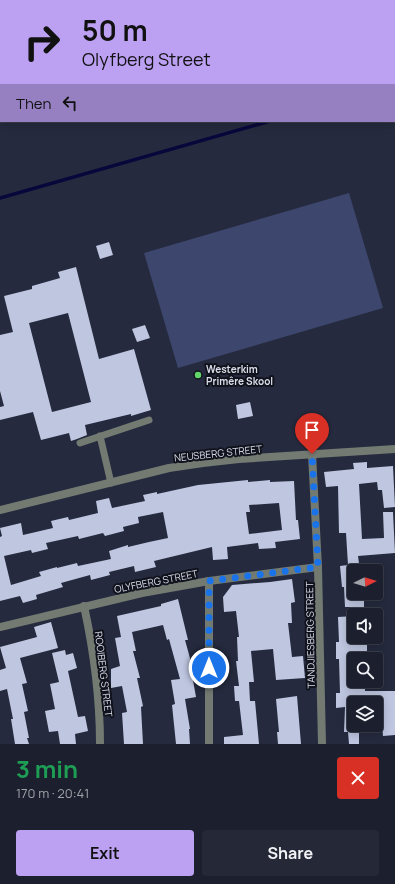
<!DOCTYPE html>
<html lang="en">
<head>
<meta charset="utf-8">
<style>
  :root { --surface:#1c202e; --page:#252836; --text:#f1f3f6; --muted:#a0a3aa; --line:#3a3e4a; --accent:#bca0f2 }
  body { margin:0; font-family:Manrope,sans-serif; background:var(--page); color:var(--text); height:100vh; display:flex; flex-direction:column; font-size:15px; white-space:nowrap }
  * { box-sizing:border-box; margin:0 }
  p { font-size:13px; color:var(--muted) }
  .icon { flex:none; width:22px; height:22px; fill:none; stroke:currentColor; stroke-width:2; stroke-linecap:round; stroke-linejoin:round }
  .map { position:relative; height:744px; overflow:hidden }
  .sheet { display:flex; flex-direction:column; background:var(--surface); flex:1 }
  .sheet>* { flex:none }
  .banner { position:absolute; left:0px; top:0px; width:395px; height:122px; box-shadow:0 2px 10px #0003,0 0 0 1px var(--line); background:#bca0f2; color:#111; overflow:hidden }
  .needle { width:26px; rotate:85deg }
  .tools { position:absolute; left:347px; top:564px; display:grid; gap:8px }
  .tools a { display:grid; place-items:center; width:36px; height:36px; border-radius:4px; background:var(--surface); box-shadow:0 2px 10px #0003,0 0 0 1px var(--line); font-size:20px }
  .pin { position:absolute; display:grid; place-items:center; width:34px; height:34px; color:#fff; margin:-41px -17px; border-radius:50% 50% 50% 0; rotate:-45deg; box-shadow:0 0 4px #0007 }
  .pin .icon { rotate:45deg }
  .me { position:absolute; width:44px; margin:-22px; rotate:0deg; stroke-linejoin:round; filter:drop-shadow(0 0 3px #0008) }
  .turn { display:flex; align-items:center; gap:14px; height:84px; padding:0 16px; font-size:18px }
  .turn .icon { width:52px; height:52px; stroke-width:2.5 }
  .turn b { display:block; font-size:28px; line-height:34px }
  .then { display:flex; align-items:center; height:38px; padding:0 16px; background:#0003; gap:8px; font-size:15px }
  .round { display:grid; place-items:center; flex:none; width:42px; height:42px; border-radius:4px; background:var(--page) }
  .head { display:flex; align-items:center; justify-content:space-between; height:68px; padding:0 16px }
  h1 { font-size:24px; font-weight:700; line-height:30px; color:#1e9e55 }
  .action { display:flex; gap:8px; margin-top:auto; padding:8px 16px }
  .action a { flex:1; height:46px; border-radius:4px; background:var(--accent); color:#111; font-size:16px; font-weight:700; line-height:46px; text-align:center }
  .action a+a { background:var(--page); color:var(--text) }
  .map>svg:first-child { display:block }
</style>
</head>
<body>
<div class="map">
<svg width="395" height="744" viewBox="0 0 395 744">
  <rect width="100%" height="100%" fill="#252a3e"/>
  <path fill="#3d466c" d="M 349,193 L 383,308 L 178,368 L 144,253 Z"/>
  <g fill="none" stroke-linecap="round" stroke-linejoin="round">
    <g stroke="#08073b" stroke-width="3.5">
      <path d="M 394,85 L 395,85"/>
      <path d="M 0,198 L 270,121"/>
    </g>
  </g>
  <g fill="#bec6e0" fill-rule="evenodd">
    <path d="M 109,242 L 113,255 L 100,259 L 96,246 Z"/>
    <path d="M 76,267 L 99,359 L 134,349 L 151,410 L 131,416 L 131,414 L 85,425 L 87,435 L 77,439 L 71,441 L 69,433 L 41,440 L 33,412 L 0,420 L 0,407 L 4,406 L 0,391 L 0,335 L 13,332 L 4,296 L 32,289 L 32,286 L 60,278 L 58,272 ZM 68,313 L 91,402 L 52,412 L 29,323 Z"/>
    <path d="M 145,325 L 150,338 L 137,342 L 132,329 Z"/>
    <path d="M 250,402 L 253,416 L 238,419 L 236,405 Z"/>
    <path d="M 367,462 L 367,468 L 393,466 L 395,507 L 384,508 L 382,490 L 378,490 L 377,482 L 359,484 L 362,539 L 384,538 L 383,512 L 393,512 L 395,553 L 358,556 L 360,571 L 354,571 L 354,593 L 364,593 L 364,607 L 345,607 L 344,587 L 342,587 L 340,566 L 348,565 L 346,533 L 339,533 L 338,486 L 326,487 L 324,472 L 354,469 L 353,463 Z"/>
    <path d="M 248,480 L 248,482 L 270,480 L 270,482 L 294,481 L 296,520 L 298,520 L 300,539 L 275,542 L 276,548 L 259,549 L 258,543 L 227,547 L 228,559 L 213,560 L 212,547 L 154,561 L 156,567 L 135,572 L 134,566 L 109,572 L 110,575 L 91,580 L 90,575 L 61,583 L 63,587 L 36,595 L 37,599 L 23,603 L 20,596 L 0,601 L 0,537 L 2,536 L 0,528 L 21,523 L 23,535 L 53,528 L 51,521 L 68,517 L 69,520 L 98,513 L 96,501 L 109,498 L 112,508 L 145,501 L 143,495 L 157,492 L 157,494 L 198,485 ZM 279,503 L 282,530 L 249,534 L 246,512 L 250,512 L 249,505 ZM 163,512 L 168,538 L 149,542 L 128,547 L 128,545 L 109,551 L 111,559 L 78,566 L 77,563 L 57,568 L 57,567 L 39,572 L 41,576 L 11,585 L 4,556 L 31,550 L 32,553 L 48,549 L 46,543 L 78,536 L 79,539 L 103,533 L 105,536 L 124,531 L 123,527 L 139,523 L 138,517 Z"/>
    <path d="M 292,579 L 295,602 L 291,603 L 292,623 L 288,623 L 292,657 L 303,656 L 305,678 L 276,680 L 273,649 L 251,651 L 254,682 L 249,682 L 250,701 L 255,701 L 259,744 L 224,744 L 224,737 L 243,735 L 239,701 L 235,701 L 234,686 L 239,686 L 236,661 L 238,661 L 237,637 L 239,637 L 236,611 L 224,612 L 223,597 L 232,585 L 270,582 Z"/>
    <path d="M 178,599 L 188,640 L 185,640 L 193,669 L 191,669 L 196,697 L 185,699 L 190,729 L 189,729 L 190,744 L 176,744 L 172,705 L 175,704 L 171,680 L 180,679 L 169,639 L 167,640 L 163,625 L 132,632 L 136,651 L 133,651 L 140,678 L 137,678 L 143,706 L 141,707 L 143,744 L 124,744 L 122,713 L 127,712 L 122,686 L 111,688 L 111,669 L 120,666 L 115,638 L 121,637 L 117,616 L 161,606 L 161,604 Z"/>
    <path d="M 354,616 L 354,642 L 367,641 L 367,658 L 354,659 L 354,681 L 365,681 L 365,691 L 395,691 L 395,735 L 383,736 L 380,703 L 354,703 L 354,725 L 359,725 L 359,744 L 349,744 L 348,732 L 344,732 L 345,707 L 336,708 L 336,693 L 340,693 L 339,659 L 336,659 L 336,642 L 339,642 L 338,617 Z"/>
    <path d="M 51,622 L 58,648 L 20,658 L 27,683 L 22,684 L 28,711 L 24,712 L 29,738 L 27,738 L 29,744 L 15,744 L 11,719 L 13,719 L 7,689 L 0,691 L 0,670 L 6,668 L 0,647 L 37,637 L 34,627 Z"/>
    <path d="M 65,650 L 66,655 L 73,653 L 77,668 L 68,671 L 78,717 L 85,716 L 88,731 L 75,734 L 76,744 L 60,744 L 58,731 L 49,732 L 45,711 L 55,709 L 50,684 L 59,682 L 52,653 Z"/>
    <path d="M 297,696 L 301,744 L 278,744 L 277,732 L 279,732 L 276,699 Z"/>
  </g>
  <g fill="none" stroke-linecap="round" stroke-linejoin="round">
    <g stroke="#727a72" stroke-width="7">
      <path d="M 100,436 L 111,483"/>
      <path d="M 80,443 L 149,420"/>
    </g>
    <g stroke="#727a72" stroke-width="8">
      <path d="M 13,0 L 13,1"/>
      <path d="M 123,0 L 123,1"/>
      <path d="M 326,1 L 329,0"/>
      <path d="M 0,27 L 1,27"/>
      <path d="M 0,113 L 1,113"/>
      <path d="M 312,454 L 318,567 L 322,744"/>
      <path d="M 0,510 L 169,468 L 203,463 L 239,459 L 395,449"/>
      <path d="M 209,581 L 209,744"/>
      <path d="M 84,606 C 94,652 100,697 100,744"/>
      <path d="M 0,627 L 142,593 L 209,581 L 318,567"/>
    </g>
  </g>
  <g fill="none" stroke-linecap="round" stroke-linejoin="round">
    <path stroke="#1a73e8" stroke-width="7" stroke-dasharray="0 12.6" d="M 209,668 L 209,581 L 318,567 L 312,454"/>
  </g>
  <circle fill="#61d46a" stroke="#11131c" stroke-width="1.5" cx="198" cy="375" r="4"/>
  <g text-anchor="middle" stroke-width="4" stroke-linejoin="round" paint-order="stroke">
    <g font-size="10" font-weight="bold" fill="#dadeeb" stroke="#11131c" text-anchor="start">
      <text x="206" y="373">Westerkim<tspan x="206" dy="12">Primêre Skool</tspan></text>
    </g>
    <g font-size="10" fill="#dadeeb" stroke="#11131c">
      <text transform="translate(218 453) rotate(-6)" y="4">NEUSBERG STREET</text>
      <text transform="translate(156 581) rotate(-11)" y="4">OLYFBERG STREET</text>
      <text transform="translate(310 635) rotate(-91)" y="4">TANDJIESBERG STREET</text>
      <text transform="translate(104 674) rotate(83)" y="4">ROOIBERG STREET</text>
    </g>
  </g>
</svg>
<div class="tools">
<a><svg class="needle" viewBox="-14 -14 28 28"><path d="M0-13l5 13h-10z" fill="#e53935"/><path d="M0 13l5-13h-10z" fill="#a0a3aa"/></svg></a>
<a><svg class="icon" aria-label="sound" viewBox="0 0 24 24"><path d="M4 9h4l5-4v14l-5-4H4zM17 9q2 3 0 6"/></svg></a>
<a><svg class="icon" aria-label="search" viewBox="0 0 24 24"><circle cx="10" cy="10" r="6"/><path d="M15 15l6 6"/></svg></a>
<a><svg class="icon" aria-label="layers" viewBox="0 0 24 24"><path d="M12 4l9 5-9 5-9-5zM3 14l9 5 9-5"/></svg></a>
</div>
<div class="pin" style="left:312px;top:454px;background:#d93025"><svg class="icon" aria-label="arrive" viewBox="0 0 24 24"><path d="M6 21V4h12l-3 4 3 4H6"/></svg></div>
<svg class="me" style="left:209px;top:668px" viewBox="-20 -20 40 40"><circle r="17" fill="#1a73e8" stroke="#fff" stroke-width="3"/><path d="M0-11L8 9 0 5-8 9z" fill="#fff"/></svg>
<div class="banner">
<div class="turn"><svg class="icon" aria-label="right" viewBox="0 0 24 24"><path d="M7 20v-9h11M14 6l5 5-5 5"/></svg><div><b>50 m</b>Olyfberg Street</div></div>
<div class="then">Then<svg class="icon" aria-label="left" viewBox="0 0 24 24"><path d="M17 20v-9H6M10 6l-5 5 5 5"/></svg></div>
</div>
</div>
<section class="sheet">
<div class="head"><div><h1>3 min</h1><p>170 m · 20:41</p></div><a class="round" style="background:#d93025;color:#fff"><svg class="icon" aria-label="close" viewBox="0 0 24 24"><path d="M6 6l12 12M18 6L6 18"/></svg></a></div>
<div class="action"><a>Exit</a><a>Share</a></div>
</section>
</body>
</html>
